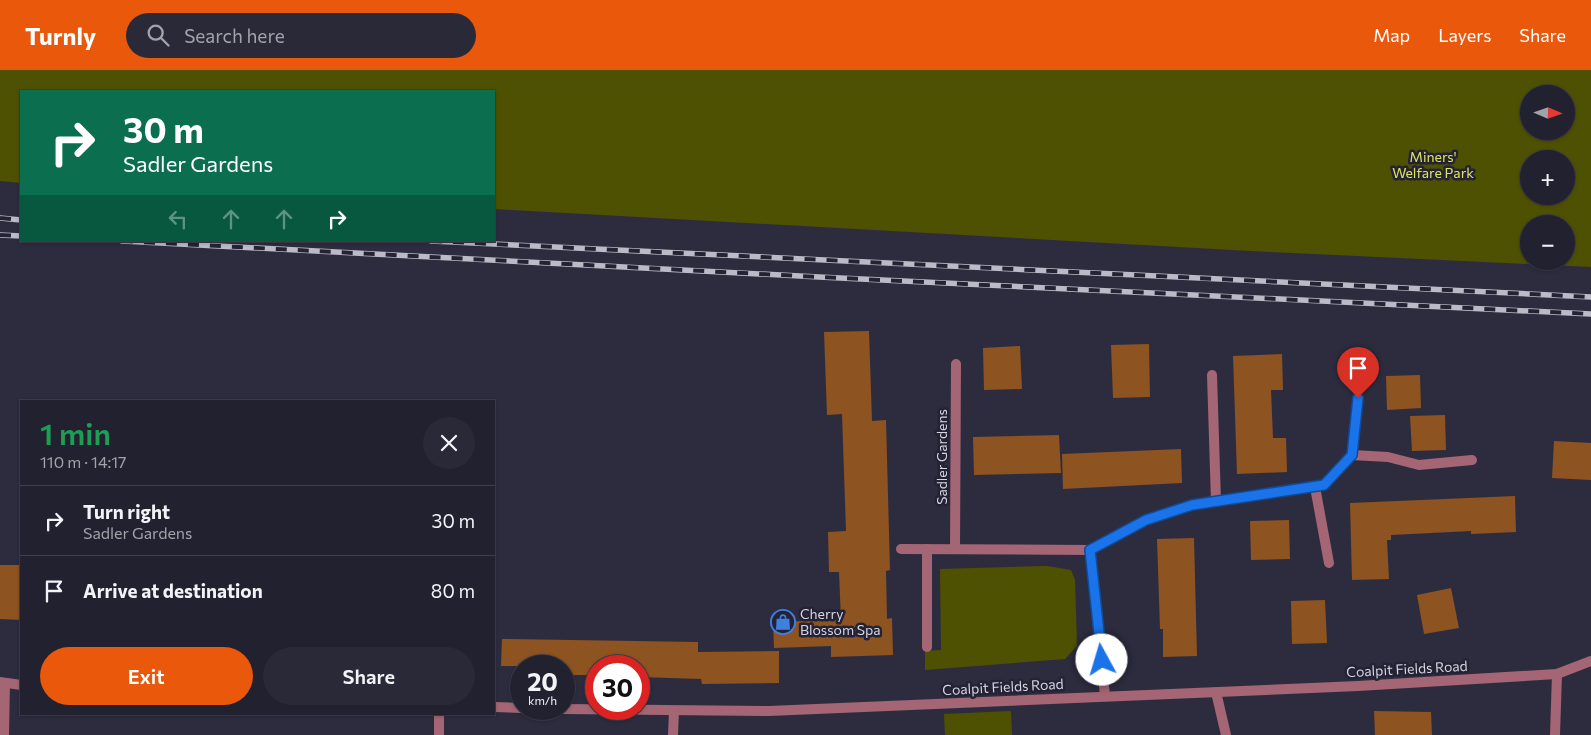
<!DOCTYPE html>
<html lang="en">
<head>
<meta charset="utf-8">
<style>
  :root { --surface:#22212f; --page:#2a2937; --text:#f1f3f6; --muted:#a2a3aa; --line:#3f3e4b; --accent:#ea580c }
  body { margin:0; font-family:Commissioner,sans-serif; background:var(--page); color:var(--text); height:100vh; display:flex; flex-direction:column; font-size:19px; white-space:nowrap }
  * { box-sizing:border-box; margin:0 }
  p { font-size:16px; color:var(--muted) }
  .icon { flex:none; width:28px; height:28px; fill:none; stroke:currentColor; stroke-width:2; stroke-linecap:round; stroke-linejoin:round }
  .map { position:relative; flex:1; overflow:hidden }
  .drawer { position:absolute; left:20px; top:330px; width:475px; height:315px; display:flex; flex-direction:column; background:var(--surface); border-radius:0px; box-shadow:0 1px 4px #0004,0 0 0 1px var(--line) }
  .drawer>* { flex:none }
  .hud { position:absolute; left:20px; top:20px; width:475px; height:152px; border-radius:0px; box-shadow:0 1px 4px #0004,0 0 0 1px var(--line); background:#0b6e4f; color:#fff; overflow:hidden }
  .needle { width:32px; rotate:92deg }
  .tools { position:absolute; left:1520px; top:15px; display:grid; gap:10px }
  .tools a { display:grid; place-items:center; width:55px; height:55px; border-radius:50%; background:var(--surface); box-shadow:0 1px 4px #0004,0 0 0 1px var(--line); font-size:25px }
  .speed { position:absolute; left:510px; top:585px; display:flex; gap:10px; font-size:25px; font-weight:700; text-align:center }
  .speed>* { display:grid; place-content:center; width:65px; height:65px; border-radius:50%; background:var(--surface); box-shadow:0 1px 4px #0004,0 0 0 1px var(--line); line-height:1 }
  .speed small { font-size:12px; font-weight:400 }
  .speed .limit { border:8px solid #d22; background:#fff; color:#111 }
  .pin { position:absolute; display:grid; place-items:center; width:42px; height:42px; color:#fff; margin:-51px -21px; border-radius:50% 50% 50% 0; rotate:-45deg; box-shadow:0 0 5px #0007 }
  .pin .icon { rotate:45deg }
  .me { position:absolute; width:55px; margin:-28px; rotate:354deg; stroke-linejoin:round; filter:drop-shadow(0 0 4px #0008) }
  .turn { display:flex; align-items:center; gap:18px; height:105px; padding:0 20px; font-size:22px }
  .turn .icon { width:65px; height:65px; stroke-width:2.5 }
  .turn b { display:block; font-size:35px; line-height:42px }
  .lanes { display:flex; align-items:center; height:48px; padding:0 20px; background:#0003; justify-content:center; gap:25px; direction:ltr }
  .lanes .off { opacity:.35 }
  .round { display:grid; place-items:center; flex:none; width:52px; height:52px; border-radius:26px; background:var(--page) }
  .summary { display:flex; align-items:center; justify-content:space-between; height:85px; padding:0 20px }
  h1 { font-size:30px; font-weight:600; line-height:38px; color:#1e9e55 }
  .button { display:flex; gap:10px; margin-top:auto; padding:10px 20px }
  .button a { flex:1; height:58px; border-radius:30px; background:var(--accent); color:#fff; font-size:20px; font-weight:600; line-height:58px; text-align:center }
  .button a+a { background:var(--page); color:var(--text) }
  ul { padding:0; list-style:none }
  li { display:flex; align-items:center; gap:15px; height:70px; padding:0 20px; border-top:1px solid var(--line) }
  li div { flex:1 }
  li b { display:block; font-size:19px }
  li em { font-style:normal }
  header { display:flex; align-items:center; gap:30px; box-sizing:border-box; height:70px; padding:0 25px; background:var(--accent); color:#fff }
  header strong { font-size:24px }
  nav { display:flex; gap:28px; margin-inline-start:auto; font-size:18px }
  .search { width:350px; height:45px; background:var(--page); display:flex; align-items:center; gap:12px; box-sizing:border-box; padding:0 18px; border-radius:28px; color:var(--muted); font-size:19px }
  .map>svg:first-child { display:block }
</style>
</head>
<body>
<header>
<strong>Turnly</strong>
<div class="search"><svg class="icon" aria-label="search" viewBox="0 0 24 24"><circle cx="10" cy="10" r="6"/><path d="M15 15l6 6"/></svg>Search here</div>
<nav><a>Map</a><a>Layers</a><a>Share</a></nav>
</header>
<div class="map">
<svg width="1591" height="665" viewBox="0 0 1591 665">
  <rect width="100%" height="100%" fill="#2d2c3f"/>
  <g fill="#4f5102" fill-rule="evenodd">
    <path d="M 0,0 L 1591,0 L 1591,197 L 1251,181 L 494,139 L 494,21 L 21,21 L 21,113 L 0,111 ZM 1529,24 L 1566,24 L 1566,61 L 1529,61 ZM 1529,89 L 1566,89 L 1566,126 L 1529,126 ZM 1529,154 L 1566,154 L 1566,191 L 1529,191 Z"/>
    <path d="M 1047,496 L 1071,500 L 1075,510 L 1077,576 L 1065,589 L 925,600 L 925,581 L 941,580 L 940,499 Z"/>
    <path d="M 1011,641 L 1012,665 L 945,665 L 944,644 Z"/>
  </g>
  <g fill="#8d5321">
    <path d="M 869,261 L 872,351 L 886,350 L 890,500 L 886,501 L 887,549 L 892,548 L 893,585 L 831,587 L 831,576 L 774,578 L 773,552 L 841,550 L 839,502 L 829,502 L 828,462 L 846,461 L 842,344 L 827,345 L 824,262 Z"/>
    <path d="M 1149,274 L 1150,327 L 1113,328 L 1111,275 Z"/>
    <path d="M 1020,276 L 1022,319 L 984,320 L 983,278 Z"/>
    <path d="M 1282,284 L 1283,320 L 1271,320 L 1273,368 L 1286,368 L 1287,402 L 1237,404 L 1233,286 Z"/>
    <path d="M 1420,305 L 1421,338 L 1387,340 L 1386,306 Z"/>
    <path d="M 1445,345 L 1446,380 L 1412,381 L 1410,346 Z"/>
    <path d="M 1059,365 L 1061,403 L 974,405 L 973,367 Z"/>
    <path d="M 1554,371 L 1591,373 L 1591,410 L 1552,408 Z"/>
    <path d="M 1181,379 L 1182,413 L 1063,419 L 1062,384 Z"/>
    <path d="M 1515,426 L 1516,462 L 1471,464 L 1471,461 L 1391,465 L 1391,470 L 1387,470 L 1389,509 L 1352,510 L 1350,433 Z"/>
    <path d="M 1289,450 L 1290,489 L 1251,490 L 1250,451 Z"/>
    <path d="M 1194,468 L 1197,586 L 1163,587 L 1163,559 L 1160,559 L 1157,469 Z"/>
    <path d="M 0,495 L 21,495 L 21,550 L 0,549 Z"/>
    <path d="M 1451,518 L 1459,558 L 1424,564 L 1417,525 Z"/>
    <path d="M 1325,530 L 1327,573 L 1292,574 L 1291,531 Z"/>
    <path d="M 502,569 L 698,572 L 698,582 L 779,581 L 779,613 L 702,614 L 701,609 L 639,607 L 639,596 L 596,596 L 596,605 L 564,605 L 564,596 L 501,596 Z"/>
    <path d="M 1374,641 L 1431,642 L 1432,665 L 1375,665 Z"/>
  </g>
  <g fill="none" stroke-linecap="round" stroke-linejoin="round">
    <g stroke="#a46574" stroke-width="10">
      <path d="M 927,479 L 927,577"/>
      <path d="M 1555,665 L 1557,604"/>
    </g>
    <g stroke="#a46574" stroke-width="10">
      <path d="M 1212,305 L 1216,432"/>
      <path d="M 1352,385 L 1358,328"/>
      <path d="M 1315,417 L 1329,493"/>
      <path d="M 901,479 L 1090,480 L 1146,450 L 1192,435 L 1324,415 L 1352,385 L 1388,387 L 1419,395 L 1472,390"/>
      <path d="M 955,479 L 956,294"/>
      <path d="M 1090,480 L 1105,626"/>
      <path d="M 0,612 L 21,615"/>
      <path d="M 1216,622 L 1226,665"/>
      <path d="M 494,637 L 521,638"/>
      <path d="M 564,639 L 769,641 L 1358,616 L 1557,604 L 1591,591"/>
      <path d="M 4,665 L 5,613"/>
      <path d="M 439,665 L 439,644"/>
      <path d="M 673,665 L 674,641"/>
    </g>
    <defs>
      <g id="rail">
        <path d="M 0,148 L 21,150"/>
        <path d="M 0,165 L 21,166"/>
        <path d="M 122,171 L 819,207 L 1591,244"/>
        <path d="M 431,171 L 1591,227"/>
      </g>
    </defs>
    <use href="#rail" stroke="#bbbbc8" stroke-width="5.5"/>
    <use href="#rail" stroke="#242234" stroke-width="4" stroke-dasharray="11" stroke-linecap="butt"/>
  </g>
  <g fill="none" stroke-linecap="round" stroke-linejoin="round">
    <defs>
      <path id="route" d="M 1102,590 L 1090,480 L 1146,450 L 1192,435 L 1324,415 L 1352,385 L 1358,328"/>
    </defs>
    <use href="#route" stroke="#114b97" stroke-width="12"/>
    <use href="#route" stroke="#1a73e8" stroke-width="9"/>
  </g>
  <defs>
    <symbol id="shop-ring" viewBox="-11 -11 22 22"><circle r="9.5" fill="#242234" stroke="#3f7fe0" stroke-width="1.5"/><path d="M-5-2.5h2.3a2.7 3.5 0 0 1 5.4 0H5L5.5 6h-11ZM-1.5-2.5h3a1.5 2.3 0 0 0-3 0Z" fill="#3f7fe0"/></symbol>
  </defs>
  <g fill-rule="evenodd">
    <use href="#shop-ring" x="769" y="538" width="28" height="28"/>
  </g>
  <g text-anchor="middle" stroke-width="5" stroke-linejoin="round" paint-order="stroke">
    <g font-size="14" fill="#dfe45f" stroke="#242234">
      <text x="1433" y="92">Miners'<tspan x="1433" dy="16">Welfare Park</tspan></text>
    </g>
    <g font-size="14" fill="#d5d5e1" stroke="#242234">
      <text transform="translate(942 387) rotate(-90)" y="5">Sadler Gardens</text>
      <text transform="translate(1407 599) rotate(-3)" y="5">Coalpit Fields Road</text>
      <text transform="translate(1003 617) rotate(-3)" y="5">Coalpit Fields Road</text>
    </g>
    <g font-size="14" fill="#d5d5e1" stroke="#242234" text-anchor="start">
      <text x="800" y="549">Cherry<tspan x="800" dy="16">Blossom Spa</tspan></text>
    </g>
  </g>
</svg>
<div class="tools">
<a><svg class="needle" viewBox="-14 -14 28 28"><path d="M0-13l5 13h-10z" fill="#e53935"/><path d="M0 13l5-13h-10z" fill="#a2a3aa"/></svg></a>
<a>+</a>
<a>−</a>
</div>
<div class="speed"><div>20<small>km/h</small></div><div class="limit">30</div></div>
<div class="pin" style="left:1358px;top:328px;background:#d93025"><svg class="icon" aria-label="arrive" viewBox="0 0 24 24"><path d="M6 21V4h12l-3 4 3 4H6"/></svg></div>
<svg class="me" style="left:1102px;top:590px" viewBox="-20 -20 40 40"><circle r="19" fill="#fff"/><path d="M0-13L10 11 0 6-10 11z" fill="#1a73e8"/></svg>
<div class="hud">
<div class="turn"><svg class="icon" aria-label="right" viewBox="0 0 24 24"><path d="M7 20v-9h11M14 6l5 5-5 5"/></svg><div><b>30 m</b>Sadler Gardens</div></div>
<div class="lanes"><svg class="icon off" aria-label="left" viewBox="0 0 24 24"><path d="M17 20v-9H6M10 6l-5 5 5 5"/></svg><svg class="icon off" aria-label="ahead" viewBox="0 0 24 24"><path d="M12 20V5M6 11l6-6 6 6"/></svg><svg class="icon off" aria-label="ahead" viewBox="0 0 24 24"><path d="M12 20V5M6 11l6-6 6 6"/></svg><svg class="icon" aria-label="right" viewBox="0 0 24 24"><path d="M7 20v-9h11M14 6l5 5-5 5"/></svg></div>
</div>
<section class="drawer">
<div class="summary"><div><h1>1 min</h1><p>110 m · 14:17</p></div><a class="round"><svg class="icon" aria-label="close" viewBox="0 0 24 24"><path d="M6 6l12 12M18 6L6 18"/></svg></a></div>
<ul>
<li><svg class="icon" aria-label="right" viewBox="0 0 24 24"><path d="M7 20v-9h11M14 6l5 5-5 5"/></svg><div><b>Turn right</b><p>Sadler Gardens</p></div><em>30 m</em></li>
<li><svg class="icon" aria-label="arrive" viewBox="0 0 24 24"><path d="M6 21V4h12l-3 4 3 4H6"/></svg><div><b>Arrive at destination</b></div><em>80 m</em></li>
</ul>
<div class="button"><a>Exit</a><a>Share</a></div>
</section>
</div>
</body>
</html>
